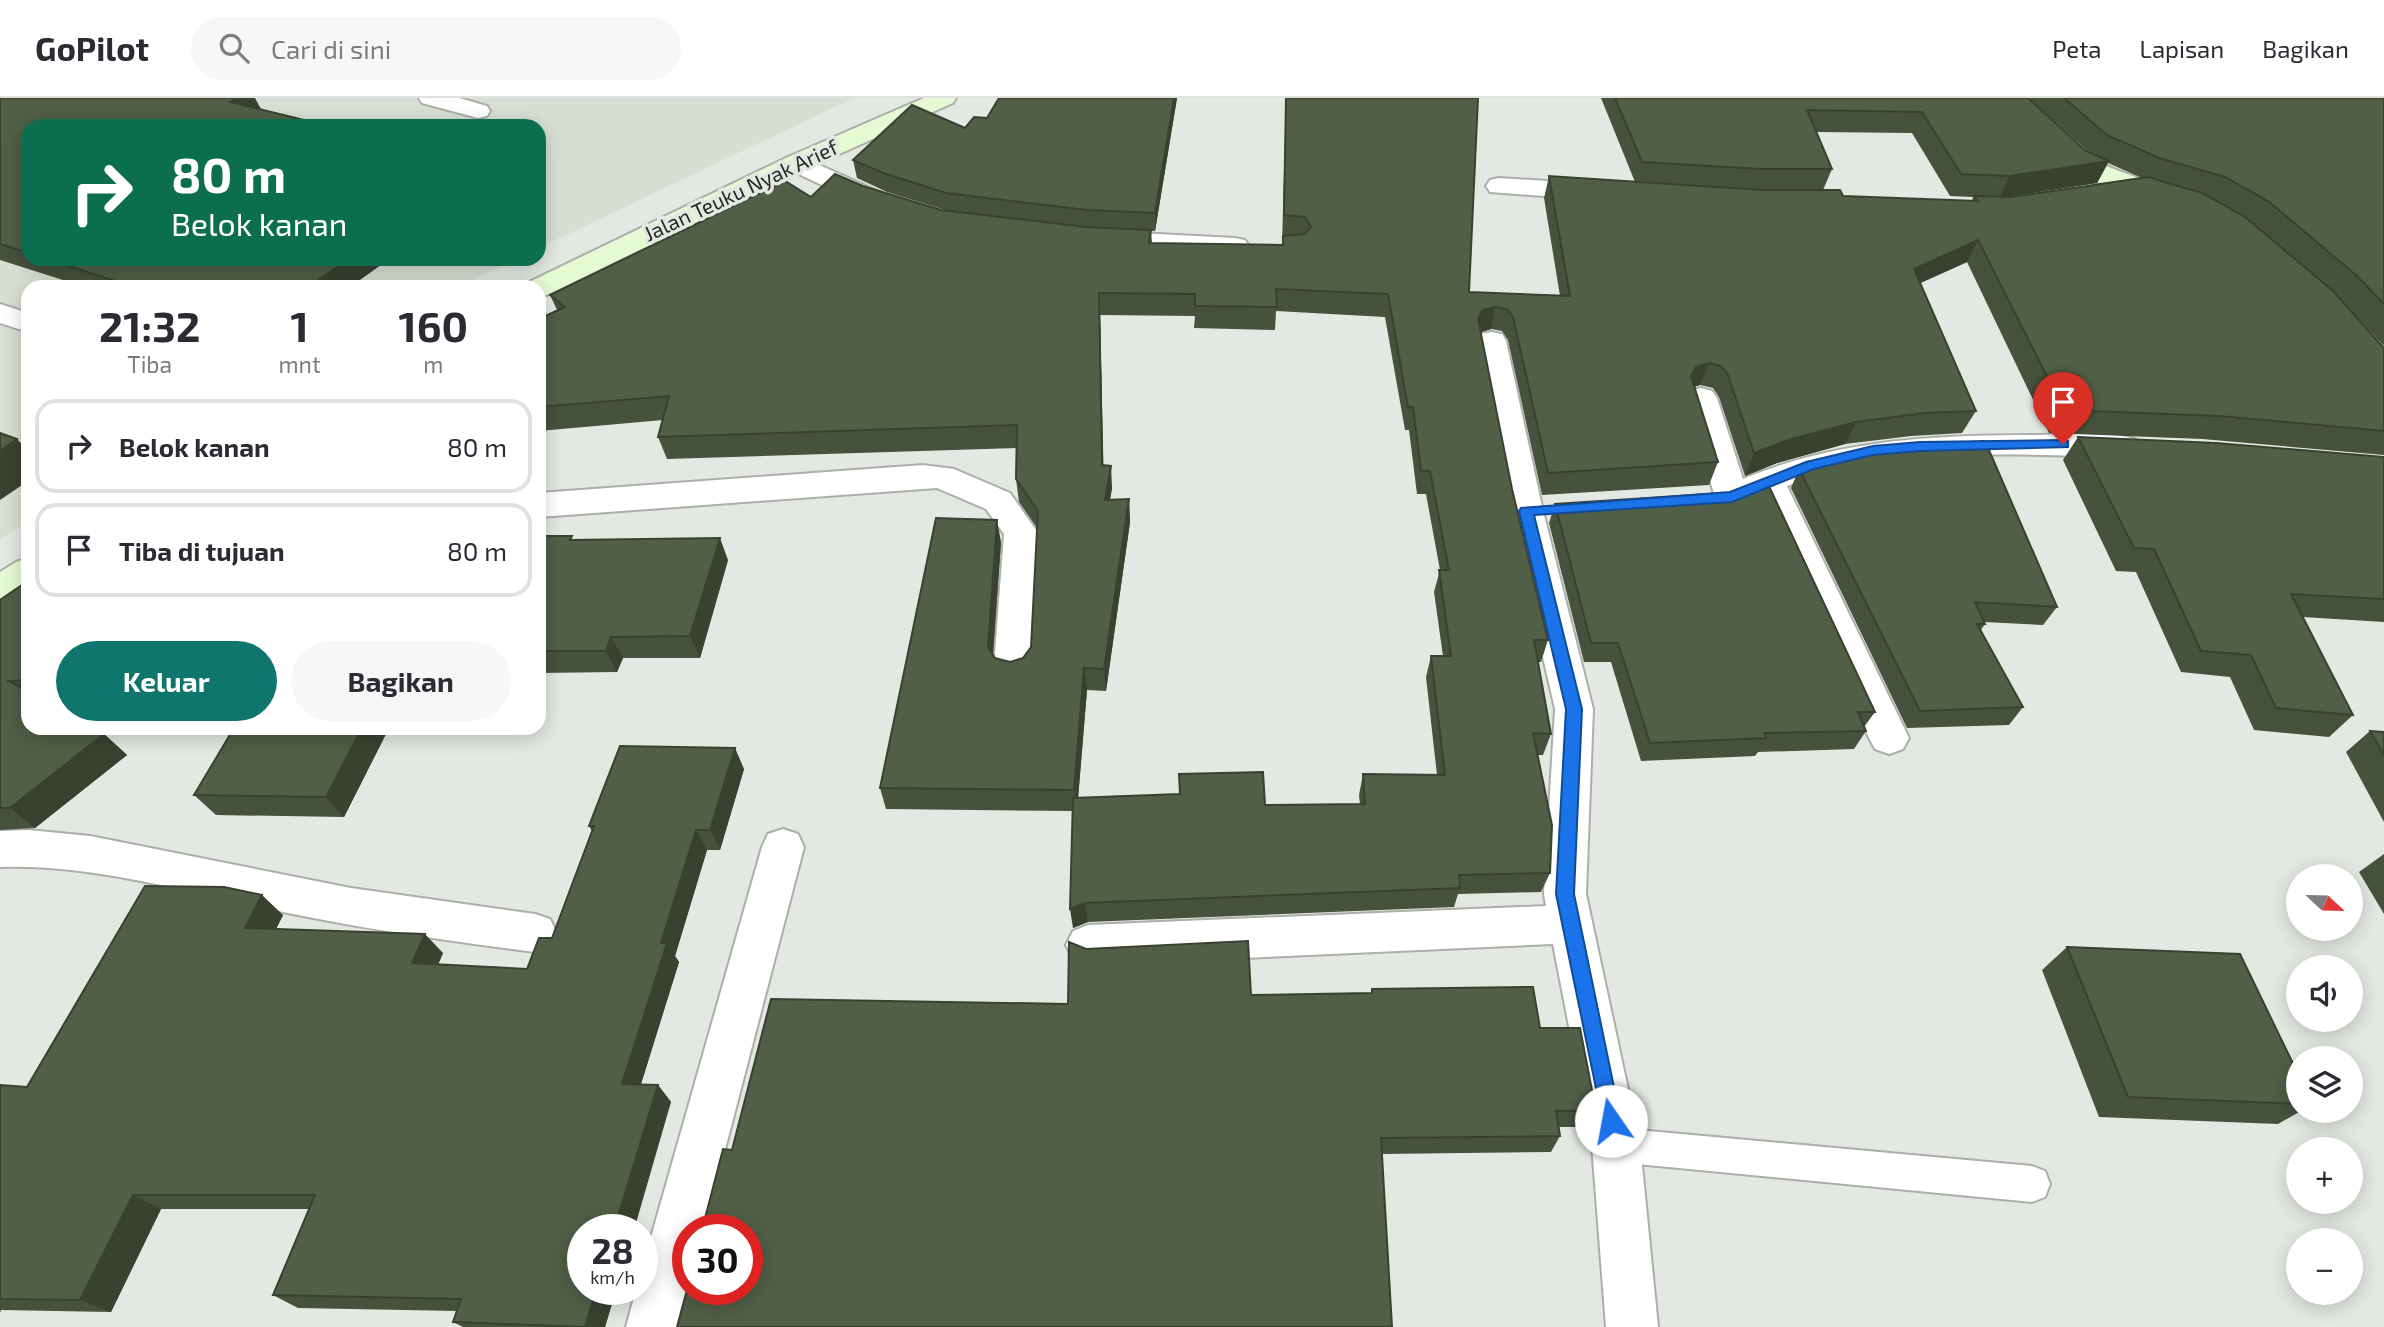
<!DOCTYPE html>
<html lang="id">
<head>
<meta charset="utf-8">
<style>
  :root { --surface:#fff; --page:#f7f7f7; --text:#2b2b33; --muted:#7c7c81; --line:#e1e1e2; --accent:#0f766e }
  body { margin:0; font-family:"Exo 2",sans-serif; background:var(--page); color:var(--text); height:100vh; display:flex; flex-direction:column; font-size:26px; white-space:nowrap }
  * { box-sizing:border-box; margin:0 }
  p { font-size:23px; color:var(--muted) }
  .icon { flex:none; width:38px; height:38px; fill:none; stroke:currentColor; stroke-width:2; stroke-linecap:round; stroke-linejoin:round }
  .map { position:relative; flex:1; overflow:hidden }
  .panel { position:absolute; left:21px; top:182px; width:525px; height:455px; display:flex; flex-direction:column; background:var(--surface); border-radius:21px; box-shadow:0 4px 18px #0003 }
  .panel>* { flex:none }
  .top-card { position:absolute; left:21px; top:21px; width:525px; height:147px; border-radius:21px; box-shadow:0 4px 18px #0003; background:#0b6e4f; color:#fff; overflow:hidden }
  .needle { width:46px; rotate:112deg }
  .fabs { position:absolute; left:2286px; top:766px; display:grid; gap:14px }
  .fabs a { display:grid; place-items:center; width:77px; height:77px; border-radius:50%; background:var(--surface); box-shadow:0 4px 18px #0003; font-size:35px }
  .speed { position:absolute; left:567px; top:1116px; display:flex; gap:14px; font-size:35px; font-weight:700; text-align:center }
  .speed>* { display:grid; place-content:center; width:91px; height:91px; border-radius:50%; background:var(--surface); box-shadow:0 4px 18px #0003; line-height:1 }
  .speed small { font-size:18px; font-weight:400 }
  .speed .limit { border:10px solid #d22; background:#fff; color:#111 }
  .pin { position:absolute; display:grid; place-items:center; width:60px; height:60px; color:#fff; margin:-72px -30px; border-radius:50% 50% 50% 0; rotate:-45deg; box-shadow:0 0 7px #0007 }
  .pin .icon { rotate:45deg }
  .me { position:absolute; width:77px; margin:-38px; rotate:348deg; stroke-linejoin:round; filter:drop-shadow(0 0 5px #0008) }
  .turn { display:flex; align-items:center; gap:24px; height:147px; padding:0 35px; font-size:32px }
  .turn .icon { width:91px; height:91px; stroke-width:2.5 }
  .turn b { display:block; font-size:49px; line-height:60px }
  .eta { display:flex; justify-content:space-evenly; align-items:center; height:119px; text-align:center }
  .eta b { font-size:42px; font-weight:700; line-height:49px }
  .cta { display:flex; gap:14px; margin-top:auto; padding:14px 35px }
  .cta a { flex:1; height:80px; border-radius:42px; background:var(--accent); color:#fff; font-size:28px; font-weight:700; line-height:80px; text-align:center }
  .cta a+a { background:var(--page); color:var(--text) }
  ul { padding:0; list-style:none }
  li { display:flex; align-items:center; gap:21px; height:94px; margin:0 14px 10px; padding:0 21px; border:4px solid var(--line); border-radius:21px }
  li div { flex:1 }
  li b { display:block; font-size:26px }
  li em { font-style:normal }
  header { display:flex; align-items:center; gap:42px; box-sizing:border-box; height:98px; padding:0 35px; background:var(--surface); border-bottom:2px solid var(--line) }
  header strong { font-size:33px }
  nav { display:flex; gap:38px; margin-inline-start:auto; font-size:24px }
  .search { width:490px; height:63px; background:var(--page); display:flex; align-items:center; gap:18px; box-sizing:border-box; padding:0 24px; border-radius:38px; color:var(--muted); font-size:26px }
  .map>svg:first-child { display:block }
</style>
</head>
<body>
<header>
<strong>GoPilot</strong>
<div class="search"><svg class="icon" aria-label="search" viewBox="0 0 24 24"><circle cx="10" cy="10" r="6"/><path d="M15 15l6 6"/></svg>Cari di sini</div>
<nav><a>Peta</a><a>Lapisan</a><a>Bagikan</a></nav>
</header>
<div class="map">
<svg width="2384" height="1229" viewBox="0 0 2384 1229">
  <rect width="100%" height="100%" fill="#e4e8e2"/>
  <path fill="#d7ded2" d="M 0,0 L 853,0 L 539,150 L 539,28 L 28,28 L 28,161 L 515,161 L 457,189 L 28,189 L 28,424 L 0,441 Z"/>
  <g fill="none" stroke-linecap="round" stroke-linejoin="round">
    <defs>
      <path id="lane" d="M 1616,1030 L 2032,1068 L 2045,1073 L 2050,1086 L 2045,1099 L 2032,1104 L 1616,1064 L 1604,1059 L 1598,1047 L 1604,1035 Z"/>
      <g id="street">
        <path d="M 419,0 L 459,0 L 487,8 L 490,13 L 487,18 L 478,20 L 422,5 Z"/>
        <path d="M 797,57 L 884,96 L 888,102 L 884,108 L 875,110 L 866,108 L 788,71 L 784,65 L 788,59 Z"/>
        <path d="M 1499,80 L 1596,86 L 1605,88 L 1609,94 L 1605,100 L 1596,102 L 1490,94 L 1486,88 L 1490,82 Z"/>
        <path d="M 1099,133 L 1235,140 L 1245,142 L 1249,148 L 1245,154 L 1235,156 L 1089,147 L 1085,141 L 1089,135 Z"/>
        <path d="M 0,206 L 28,215 L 28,234 L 0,225 Z"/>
        <path d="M 1491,234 L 1502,236 L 1506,243 L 1543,413 L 1593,611 L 1586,796 L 1640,1047 L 1658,1229 L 1606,1229 L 1592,1047 L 1553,846 L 1088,867 L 1073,861 L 1066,847 L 1073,833 L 1088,827 L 1546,808 L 1544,796 L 1555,611 L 1509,413 L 1476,243 L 1480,236 Z"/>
        <path d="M 1701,290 L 1712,293 L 1717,300 L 1743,381 C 1838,341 1937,337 2039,337 C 2070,336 2105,333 2135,341 L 2140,349 L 2135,357 L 2124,360 C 2013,355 1893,350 1787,388 L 1909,640 L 1903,651 L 1889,656 L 1875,651 L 1869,640 L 1759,400 L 1732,411 L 1720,407 L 1715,399 L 1685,300 L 1690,293 Z"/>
        <path d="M 923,367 L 954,371 L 1010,395 L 1038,435 L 1032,569 L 1026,579 L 1013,583 L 1000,579 L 994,569 L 1004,436 L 986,411 L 937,390 L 539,419 L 539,395 Z"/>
        <path d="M 783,731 L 798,736 L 804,749 L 704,1132 L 688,1132 L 688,1192 L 678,1229 L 626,1229 L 636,1192 L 642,1192 L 642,1171 L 762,749 L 768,736 Z"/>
        <path d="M 29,732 L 90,738 L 351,790 L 535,816 L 550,821 L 557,835 L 550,849 L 535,854 C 449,843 363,831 278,813 C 185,794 95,766 0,769 L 0,733 Z"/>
      </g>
      <g id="secondary">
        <path d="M 924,0 L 956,0 L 953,5 L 806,71 L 549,196 L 539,199 L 539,189 L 525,189 L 529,184 L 788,59 Z"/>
        <path d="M 1997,0 L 2024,0 C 2045,19 2070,47 2094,62 C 2110,72 2177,91 2183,100 L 2179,106 C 2155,112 2100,86 2077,74 C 2063,66 2006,13 1997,0 Z"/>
        <path d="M 28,460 L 28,491 L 13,501 L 0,505 L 0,474 L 16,464 Z"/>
      </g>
    </defs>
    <use href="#lane" stroke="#abaea9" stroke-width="4"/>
    <use href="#street" stroke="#abaea9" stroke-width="4"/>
    <use href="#secondary" stroke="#abaea9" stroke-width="4"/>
    <use href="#lane" fill="#fff" fill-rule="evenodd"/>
    <use href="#street" fill="#fff" fill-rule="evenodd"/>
    <use href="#secondary" fill="#e5f9d2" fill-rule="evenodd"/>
  </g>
  <g fill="#46523c" fill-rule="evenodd">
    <path d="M 0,0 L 262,12 L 304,22 L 307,28 L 28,28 L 28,161 L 389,161 L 350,189 L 85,189 L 0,162 Z"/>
    <path d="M 999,0 L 1177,0 L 1155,133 L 1151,133 L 1152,145 L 1282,147 L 1286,0 L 1478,0 L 1469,194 L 1560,198 L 1544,100 L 1549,78 L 1635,84 L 1601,0 L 2384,0 L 2384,248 L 2342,203 L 2384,250 L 2384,357 L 2202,341 L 2049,335 L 1967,164 L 1920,185 L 1976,313 L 1962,335 L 1911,338 L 1845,346 L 1777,365 L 1745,378 L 1719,299 L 1713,290 L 1700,287 L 1694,289 L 1718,364 L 1709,387 L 1542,397 L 1508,242 L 1502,233 L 1491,231 L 1481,234 L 1512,391 L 1548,542 L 1541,564 L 1538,564 L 1551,636 L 1543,657 L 1537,657 L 1550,775 L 1541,794 L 1458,796 L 1454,809 L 1088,824 L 1073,830 L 1073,713 L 886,711 L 880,690 L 1001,444 L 993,556 L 995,560 L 1010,564 L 1023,560 L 1031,549 L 1037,430 L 1019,404 L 1016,381 L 1017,350 L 667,361 L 658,339 L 663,322 L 539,333 L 539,221 L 557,212 L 550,197 L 811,99 L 863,88 L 941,112 L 948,113 L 887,94 L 857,80 L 853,62 L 965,30 L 987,20 ZM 2032,3 L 2090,55 L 2086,53 ZM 1816,34 L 1912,35 L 1950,98 L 1973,99 L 1972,103 L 1843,98 L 1823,92 L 1832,71 ZM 2108,65 L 2142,80 L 2007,99 L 2097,85 ZM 1276,213 L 1385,219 L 1405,332 L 1409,332 L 1417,396 L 1426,396 L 1440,472 L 1434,494 L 1443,558 L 1431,558 L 1426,579 L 1437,677 L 1363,676 L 1359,697 L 1360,707 L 1265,707 L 1078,700 L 1087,592 L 1106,593 L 1130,424 L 1129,401 L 1110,402 L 1112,390 L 1103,367 L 1100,217 L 1195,218 L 1194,230 L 1275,232 Z"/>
    <path d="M 2078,339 L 2384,359 L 2384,524 L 2303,519 L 2353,617 L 2329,639 L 2254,632 L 2230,579 L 2181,574 L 2136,474 L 2116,473 L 2063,362 Z"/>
    <path d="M 1799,371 L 2057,509 L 2043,527 L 1984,524 L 1985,526 L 1980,533 L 2023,609 L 2009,627 L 1907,630 L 1791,390 Z"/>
    <path d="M 1555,406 L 1875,614 L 1864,629 L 1866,633 L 1854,651 L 1758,654 L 1755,658 L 1641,663 L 1611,564 L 1584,564 L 1549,425 Z"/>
    <path d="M 539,438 L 728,462 L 700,560 L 623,560 L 617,574 L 539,575 Z"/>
    <path d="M 28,483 L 28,630 L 104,636 L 127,657 L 35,730 L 0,732 L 0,502 Z"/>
    <path d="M 234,630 L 389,630 L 344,719 L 216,717 L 194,697 Z"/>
    <path d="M 2370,633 L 2384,634 L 2384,724 L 2346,654 Z"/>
    <path d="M 744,671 L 720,752 L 707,752 L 675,858 L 679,864 L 641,986 L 658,987 L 671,1004 L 583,1192 L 616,1192 L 605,1229 L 463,1229 L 453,1224 L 457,1213 L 298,1210 L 273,1197 L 309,1111 L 161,1111 L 111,1214 L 1,1212 L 0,1215 L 0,987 L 27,989 L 283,817 L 276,831 L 443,855 L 438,867 L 527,871 L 552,840 L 592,733 L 589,728 Z"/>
    <path d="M 2384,756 L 2384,816 L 2359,774 Z"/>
    <path d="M 2067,849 L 2298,976 L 2298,1013 L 2301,1013 L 2278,1026 L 2099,1019 L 2042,872 Z"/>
    <path d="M 1086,851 L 1251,897 L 1371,895 L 1372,891 L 1540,930 L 1596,1013 L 1586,1029 L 1559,1029 L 1560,1038 L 1551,1054 L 1382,1056 L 732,1052 L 1068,906 Z"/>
  </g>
  <g fill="#394231">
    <path d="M 238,0 L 255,0 L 262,13 L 230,4 Z"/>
    <path d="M 1174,0 L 1177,0 L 1155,133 L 1155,115 Z"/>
    <path d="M 2109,63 L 2097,85 L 1999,100 L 2010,78 Z"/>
    <path d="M 1978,142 L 1967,164 L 1903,193 L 1914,171 Z"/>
    <path d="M 348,161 L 389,161 L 350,189 L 309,189 Z"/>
    <path d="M 1099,195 L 1100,217 L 1104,390 L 1102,367 Z"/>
    <path d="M 1495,209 L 1491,231 L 1478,235 L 1478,221 L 1482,212 Z"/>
    <path d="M 1709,265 L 1700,287 L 1688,291 L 1691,278 L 1696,269 Z"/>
    <path d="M 1856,324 L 1845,346 L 1777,365 L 1745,378 L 1754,355 L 1788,342 Z"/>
    <path d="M 17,341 L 28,353 L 28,383 L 0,402 L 0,353 Z"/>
    <path d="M 1111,368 L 1112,390 L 1106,424 L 1105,402 Z"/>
    <path d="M 1129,401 L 1130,424 L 1106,593 L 1104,571 Z"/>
    <path d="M 997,422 L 1001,444 L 992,570 L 988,549 Z"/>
    <path d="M 720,440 L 728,462 L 700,560 L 690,538 Z"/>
    <path d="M 611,539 L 623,560 L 617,574 L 606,553 Z"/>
    <path d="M 1084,570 L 1087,592 L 1077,713 L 1074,692 Z"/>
    <path d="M 362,630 L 389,630 L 344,719 L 326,699 Z"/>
    <path d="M 104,636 L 127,657 L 35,730 L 10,710 Z"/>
    <path d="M 735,650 L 744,671 L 720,752 L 710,732 Z"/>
    <path d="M 696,732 L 707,752 L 675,858 L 679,864 L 636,1002 L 622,986 L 661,845 Z"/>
    <path d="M 262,797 L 283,817 L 267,849 L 245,830 Z"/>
    <path d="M 1085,805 L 1088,824 L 1073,830 L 1070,811 Z"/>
    <path d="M 425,836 L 443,855 L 430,884 L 412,865 Z"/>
    <path d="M 658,987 L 671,1004 L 634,1132 L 614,1132 Z"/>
    <path d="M 133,1097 L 161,1111 L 111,1214 L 80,1202 Z"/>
    <path d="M 596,1192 L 616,1192 L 605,1229 L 585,1229 Z"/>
  </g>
  <g fill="#515f46" stroke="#394231" stroke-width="2">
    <path d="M 0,0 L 238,0 L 230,4 L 304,22 L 299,26 L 308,28 L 28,28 L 28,155 L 0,146 Z"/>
    <path d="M 999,0 L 1174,0 L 1155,115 L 1087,112 L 946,95 L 883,75 L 853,62 L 912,7 L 965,30 L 974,19 L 987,20 Z"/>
    <path d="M 1286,0 L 1478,0 L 1469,194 L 1570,198 L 1549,78 L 1762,92 L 1840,92 L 1843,98 L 1978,103 L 1974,98 L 2011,99 L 2148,79 L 2202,95 L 2245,119 L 2333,193 L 2384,250 L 2384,333 L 2219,318 L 2064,312 L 1978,142 L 1914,171 L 1976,313 L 1924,315 L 1856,324 L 1788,342 L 1754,355 L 1728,277 L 1721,268 L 1709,265 L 1696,269 L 1691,278 L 1718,364 L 1548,375 L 1513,219 L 1507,211 L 1495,209 L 1482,212 L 1478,221 L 1512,391 L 1548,542 L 1534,542 L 1551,636 L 1533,635 L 1552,727 L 1550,775 L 1459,777 L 1460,790 L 1085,805 L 1070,811 L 1073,700 L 1180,696 L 1179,676 L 1263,674 L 1265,707 L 1365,706 L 1363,676 L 1445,677 L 1431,558 L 1451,558 L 1439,472 L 1449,472 L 1430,373 L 1421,373 L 1413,309 L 1408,309 L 1388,196 L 1276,191 L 1277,209 L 1195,208 L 1195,196 L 1099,195 L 1102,367 L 1111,368 L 1105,402 L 1129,401 L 1104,571 L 1084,570 L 1074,692 L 880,690 L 936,420 L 997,422 L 988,549 L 995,560 L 1010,564 L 1023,560 L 1031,549 L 1038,413 L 1016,381 L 1017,327 L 658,339 L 669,298 L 539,309 L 539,221 L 565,209 L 550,197 L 785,83 L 811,99 L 835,76 L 863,88 L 941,112 L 1086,129 L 1151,132 L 1149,145 L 1283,147 L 1283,138 L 1305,136 L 1311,129 L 1305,119 L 1284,117 Z"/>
    <path d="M 1615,0 L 2028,0 L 2086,53 L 2109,63 L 2010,78 L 1961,76 L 1922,14 L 1807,12 L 1832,71 L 1762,71 L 1642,64 Z"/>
    <path d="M 2064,0 L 2384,0 L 2384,206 L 2357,178 L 2268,103 L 2225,79 L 2159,60 L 2107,37 Z"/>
    <path d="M 47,161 L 348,161 L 309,189 L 134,189 Z"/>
    <path d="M 0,335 L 17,341 L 0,353 Z"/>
    <path d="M 2078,339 L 2216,345 L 2384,359 L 2384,501 L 2291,496 L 2353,617 L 2276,610 L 2251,557 L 2201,553 L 2154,451 L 2134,450 Z"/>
    <path d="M 1985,343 L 2057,509 L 1975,504 L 1985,526 L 1977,526 L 2023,609 L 1920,613 L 1799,371 L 1881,350 Z"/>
    <path d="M 1767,384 L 1875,614 L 1858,614 L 1866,633 L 1764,635 L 1766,640 L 1650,645 L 1618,545 L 1591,545 L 1555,406 L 1741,394 Z"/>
    <path d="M 539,438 L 572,438 L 570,442 L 720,440 L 690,538 L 611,539 L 606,553 L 539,553 Z"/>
    <path d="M 28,483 L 28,582 L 9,583 L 28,593 L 28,630 L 93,630 L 104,636 L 10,710 L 0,710 L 0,502 Z"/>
    <path d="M 234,630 L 362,630 L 326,699 L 194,697 Z"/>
    <path d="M 2370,633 L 2384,634 L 2384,657 Z"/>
    <path d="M 620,648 L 735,650 L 710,732 L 696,732 L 661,845 L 667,845 L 622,986 L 658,987 L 614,1132 L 583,1132 L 583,1192 L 596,1192 L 585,1229 L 453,1224 L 461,1201 L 273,1197 L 315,1097 L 133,1097 L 80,1202 L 0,1201 L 0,987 L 27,989 L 145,788 L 224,789 L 262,797 L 245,830 L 425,836 L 412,865 L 527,871 L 539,840 L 552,840 L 594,728 L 589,728 Z"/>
    <path d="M 1248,843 L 1251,897 L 1372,895 L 1372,891 L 1533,889 L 1540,930 L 1580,930 L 1596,1013 L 1556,1013 L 1560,1038 L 1381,1040 L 1392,1229 L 677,1229 L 688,1188 L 688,1192 L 747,1192 L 747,1132 L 702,1132 L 723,1051 L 732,1052 L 771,901 L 1068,906 L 1069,844 L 1086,851 Z"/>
    <path d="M 2067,849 L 2240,856 L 2298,976 L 2298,1006 L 2128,999 Z"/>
  </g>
  <path fill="#1a73e8" stroke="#114b97" stroke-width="2" d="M 2063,342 L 2068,343 L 2068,349 L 1920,353 L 1873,357 L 1814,371 L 1732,404 L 1534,417 L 1582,611 L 1574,796 L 1621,1023 L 1618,1029 L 1611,1032 L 1604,1029 L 1556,796 L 1566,611 L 1519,413 L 1521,410 L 1730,394 L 1806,364 L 1873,348 L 1920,344 Z"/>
  <g text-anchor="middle" stroke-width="7" stroke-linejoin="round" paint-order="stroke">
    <g font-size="21" fill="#262826" stroke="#e4e8e2">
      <text transform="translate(741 93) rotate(-25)" y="7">Jalan Teuku Nyak Arief</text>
    </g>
  </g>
</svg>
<div class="fabs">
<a><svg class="needle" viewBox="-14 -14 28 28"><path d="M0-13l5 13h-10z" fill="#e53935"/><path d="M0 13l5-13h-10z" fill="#7c7c81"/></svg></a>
<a><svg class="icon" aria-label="sound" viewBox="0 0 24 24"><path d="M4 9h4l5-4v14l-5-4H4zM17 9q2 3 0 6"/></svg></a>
<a><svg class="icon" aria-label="layers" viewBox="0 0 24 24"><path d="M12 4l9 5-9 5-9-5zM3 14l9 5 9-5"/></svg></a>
<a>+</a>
<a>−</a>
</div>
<div class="speed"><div>28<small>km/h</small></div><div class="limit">30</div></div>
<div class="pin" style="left:2063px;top:346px;background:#d93025"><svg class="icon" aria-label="arrive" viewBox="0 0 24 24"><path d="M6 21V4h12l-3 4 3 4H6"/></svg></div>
<svg class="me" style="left:1611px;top:1023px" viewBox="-20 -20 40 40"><circle r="19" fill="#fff"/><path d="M0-13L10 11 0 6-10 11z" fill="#1a73e8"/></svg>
<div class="top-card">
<div class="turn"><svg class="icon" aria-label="right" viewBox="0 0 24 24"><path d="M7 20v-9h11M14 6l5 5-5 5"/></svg><div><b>80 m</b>Belok kanan</div></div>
</div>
<section class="panel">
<div class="eta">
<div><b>21:32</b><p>Tiba</p></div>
<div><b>1</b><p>mnt</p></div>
<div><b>160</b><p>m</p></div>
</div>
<ul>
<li><svg class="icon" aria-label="right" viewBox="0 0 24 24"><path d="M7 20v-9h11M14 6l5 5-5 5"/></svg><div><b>Belok kanan</b></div><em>80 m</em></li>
<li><svg class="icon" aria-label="arrive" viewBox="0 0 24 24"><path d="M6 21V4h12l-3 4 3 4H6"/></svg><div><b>Tiba di tujuan</b></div><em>80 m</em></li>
</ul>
<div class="cta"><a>Keluar</a><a>Bagikan</a></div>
</section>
</div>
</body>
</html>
